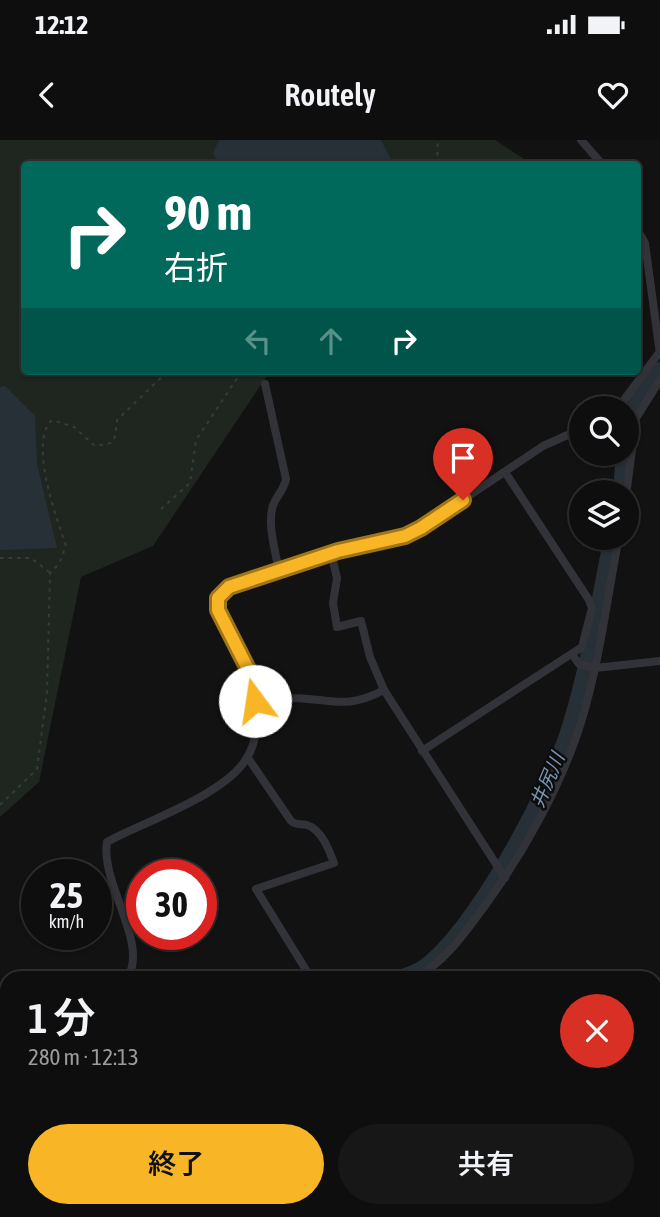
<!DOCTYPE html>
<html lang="ja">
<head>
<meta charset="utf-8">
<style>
  :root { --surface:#0e0e0e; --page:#171717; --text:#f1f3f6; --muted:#9b9c9e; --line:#2e2e2e; --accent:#f8b525 }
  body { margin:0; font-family:"Asap Condensed","Noto Sans JP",sans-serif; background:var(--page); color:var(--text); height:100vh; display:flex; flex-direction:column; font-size:26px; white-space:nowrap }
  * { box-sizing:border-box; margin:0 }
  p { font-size:23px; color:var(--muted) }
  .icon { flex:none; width:38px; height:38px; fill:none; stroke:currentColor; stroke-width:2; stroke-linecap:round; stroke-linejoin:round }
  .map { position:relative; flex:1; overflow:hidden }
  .sheet { position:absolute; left:0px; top:831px; width:662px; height:247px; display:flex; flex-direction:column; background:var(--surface); border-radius:21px 21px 0 0; box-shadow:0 2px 5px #0004,0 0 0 2px var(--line) }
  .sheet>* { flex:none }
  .guide { position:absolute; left:21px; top:21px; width:620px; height:214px; border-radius:7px; box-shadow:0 2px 5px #0004,0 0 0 2px var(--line); background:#00695c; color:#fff; overflow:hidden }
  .tools { position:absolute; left:569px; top:256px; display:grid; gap:14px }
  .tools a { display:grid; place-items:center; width:70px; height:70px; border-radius:50%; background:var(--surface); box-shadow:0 2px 5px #0004,0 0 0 2px var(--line); font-size:35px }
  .speed { position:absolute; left:21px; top:719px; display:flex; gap:14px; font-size:35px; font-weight:700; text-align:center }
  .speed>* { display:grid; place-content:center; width:91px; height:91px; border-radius:50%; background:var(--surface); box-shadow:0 2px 5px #0004,0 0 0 2px var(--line); line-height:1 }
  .speed small { font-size:18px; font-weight:400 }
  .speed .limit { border:10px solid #d22; background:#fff; color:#111 }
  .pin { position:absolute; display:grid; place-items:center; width:60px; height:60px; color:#fff; margin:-72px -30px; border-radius:50% 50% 50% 0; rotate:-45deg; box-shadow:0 0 7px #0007 }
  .pin .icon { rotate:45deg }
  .me { position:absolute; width:77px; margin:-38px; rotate:346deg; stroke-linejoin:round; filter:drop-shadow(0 0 5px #0008) }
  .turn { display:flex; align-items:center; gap:24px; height:147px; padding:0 28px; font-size:32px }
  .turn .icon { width:91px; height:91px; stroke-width:2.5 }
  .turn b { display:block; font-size:49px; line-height:60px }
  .lanes { display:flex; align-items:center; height:66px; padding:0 28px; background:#0003; justify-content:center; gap:35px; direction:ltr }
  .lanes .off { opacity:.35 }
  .round { display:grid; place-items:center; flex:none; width:74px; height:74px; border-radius:37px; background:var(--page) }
  .overview { display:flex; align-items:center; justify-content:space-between; height:119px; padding:0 28px }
  h1 { font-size:42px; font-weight:600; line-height:52px }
  .primary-button { display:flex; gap:14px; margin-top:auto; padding:14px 28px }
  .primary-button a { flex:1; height:80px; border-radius:42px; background:var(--accent); color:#111; font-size:28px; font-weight:600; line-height:80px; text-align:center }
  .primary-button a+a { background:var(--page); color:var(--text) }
  .status { display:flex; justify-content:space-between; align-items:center; height:49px; padding:0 35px; background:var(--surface); direction:ltr }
  .status svg { height:19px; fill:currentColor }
  header { display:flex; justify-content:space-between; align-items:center; height:91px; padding:0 28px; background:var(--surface); font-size:32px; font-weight:600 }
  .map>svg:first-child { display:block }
</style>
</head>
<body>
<div class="status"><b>12:12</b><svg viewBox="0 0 49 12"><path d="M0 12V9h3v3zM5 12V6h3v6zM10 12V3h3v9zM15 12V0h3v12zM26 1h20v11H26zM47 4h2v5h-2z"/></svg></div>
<header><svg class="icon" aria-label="back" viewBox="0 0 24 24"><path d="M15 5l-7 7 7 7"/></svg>Routely<svg class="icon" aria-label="heart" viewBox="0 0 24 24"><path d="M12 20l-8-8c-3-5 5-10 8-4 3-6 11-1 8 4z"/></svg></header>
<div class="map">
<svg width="660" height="1077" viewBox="0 0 660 1077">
  <rect width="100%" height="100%" fill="#121213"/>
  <path fill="#1e261f" d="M 0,0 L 495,0 L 532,24 L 24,24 L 24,231 L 270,231 L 153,406 L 81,437 L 39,642 L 0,677 Z"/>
  <g fill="#283037">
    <path d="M 219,0 L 381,0 L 393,24 L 218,24 L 213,13 Z"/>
    <path d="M 5,246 L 35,276 L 37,324 L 57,408 L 0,410 L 0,247 Z"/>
  </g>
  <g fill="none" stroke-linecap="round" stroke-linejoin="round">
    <path stroke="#283037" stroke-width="2.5" d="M 519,1071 L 538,1077"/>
    <g stroke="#283037" stroke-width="16">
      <path d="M 626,290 L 639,255 L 660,230"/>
      <path d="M 621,352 L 624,313"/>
      <path d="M 400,838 C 407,836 414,833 420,830 C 473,797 552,646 570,586 C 589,525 599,460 612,397"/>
      <path d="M 0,1072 L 21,1071"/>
    </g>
    <g stroke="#383a3f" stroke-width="2" stroke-dasharray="3.5 5" stroke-linecap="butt">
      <path d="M 437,24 L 438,0"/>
      <path d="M 161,369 L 190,343 L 196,300 L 242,231"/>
      <path d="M 0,418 L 31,418 L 49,432"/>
      <path d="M 0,665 L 37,629 L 47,552 L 50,433 L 59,424 L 66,406 C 57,379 28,302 52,280 L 74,287 L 95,306 L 111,303 L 115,297 L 117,280 L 168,231"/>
    </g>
    <g stroke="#323338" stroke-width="8">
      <path d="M 581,0 L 602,24"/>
      <path d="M 637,89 L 645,103 L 660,214"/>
      <path d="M 265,244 L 286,339 C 284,351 274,358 272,369 C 268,388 276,413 279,432"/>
      <path d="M 618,268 L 659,213"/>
      <path d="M 626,356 L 636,278 L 660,240"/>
      <path d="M 331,413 L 337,438 L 333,463 L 337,487 L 361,481 L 370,517 L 384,550 L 505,738"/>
      <path d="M 572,514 L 579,524 L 595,528 L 660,521"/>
      <path d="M 255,561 C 268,560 281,557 293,558 C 333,559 346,570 384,550"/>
      <path d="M 422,611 L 582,507 L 592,468 L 589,460 L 505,332"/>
      <path d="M 248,618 L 291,681 C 297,686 300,683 307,685 C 322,690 329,710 334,723 L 256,749 L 311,838"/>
      <path d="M 127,838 C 150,805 100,743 107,702 C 145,681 227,655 248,616 C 261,594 258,556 249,532 C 242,514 213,477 218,458 C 219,453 224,450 229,447 L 338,411 L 405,396 L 421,388 L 543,306 L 581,289"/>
      <path d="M 415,838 C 446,821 463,795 484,767 C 523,714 563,643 582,579 C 600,520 607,458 619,397"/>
      <path d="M 0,906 L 7,905"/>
      <path d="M 654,906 L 660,906"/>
      <path d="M 654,1067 L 660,1067"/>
      <path d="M 136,1071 L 138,1077"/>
    </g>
  </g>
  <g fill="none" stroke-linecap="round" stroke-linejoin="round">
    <defs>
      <path id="route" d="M 255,561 L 250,533 L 218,470 L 218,458 L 229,447 L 338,411 L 405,396 L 421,388 L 463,360"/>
    </defs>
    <use href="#route" stroke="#a17618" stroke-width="18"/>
    <use href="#route" stroke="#f8b525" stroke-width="12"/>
  </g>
  <g text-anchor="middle" stroke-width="5" stroke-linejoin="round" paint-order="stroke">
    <g font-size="19" font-style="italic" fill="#7795b1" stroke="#0d0d0e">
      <text transform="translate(547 640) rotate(-67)" y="7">井尻川</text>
    </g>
  </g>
</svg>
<div class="tools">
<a><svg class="icon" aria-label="search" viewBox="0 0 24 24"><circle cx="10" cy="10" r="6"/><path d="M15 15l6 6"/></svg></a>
<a><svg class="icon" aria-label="layers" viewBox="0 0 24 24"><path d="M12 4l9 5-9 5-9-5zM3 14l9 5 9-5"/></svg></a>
</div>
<div class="speed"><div>25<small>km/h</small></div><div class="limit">30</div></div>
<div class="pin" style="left:463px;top:360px;background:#d93025"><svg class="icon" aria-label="arrive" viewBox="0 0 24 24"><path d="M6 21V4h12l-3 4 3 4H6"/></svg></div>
<svg class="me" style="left:255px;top:561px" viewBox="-20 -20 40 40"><circle r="19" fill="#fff"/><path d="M0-13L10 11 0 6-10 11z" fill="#f8b525"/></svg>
<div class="guide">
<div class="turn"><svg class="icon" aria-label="right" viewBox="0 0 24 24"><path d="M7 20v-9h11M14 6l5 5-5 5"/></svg><div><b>90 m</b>右折</div></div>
<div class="lanes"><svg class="icon off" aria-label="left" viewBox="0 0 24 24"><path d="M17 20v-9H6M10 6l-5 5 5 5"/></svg><svg class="icon off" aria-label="ahead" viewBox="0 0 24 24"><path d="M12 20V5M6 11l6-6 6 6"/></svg><svg class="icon" aria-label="right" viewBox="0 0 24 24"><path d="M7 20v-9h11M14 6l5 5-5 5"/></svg></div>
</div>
<section class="sheet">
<div class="overview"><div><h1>1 分</h1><p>280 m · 12:13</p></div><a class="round" style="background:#d93025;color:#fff"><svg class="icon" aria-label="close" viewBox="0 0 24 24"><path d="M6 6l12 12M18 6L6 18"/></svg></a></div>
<div class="primary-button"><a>終了</a><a>共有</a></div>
</section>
</div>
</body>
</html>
